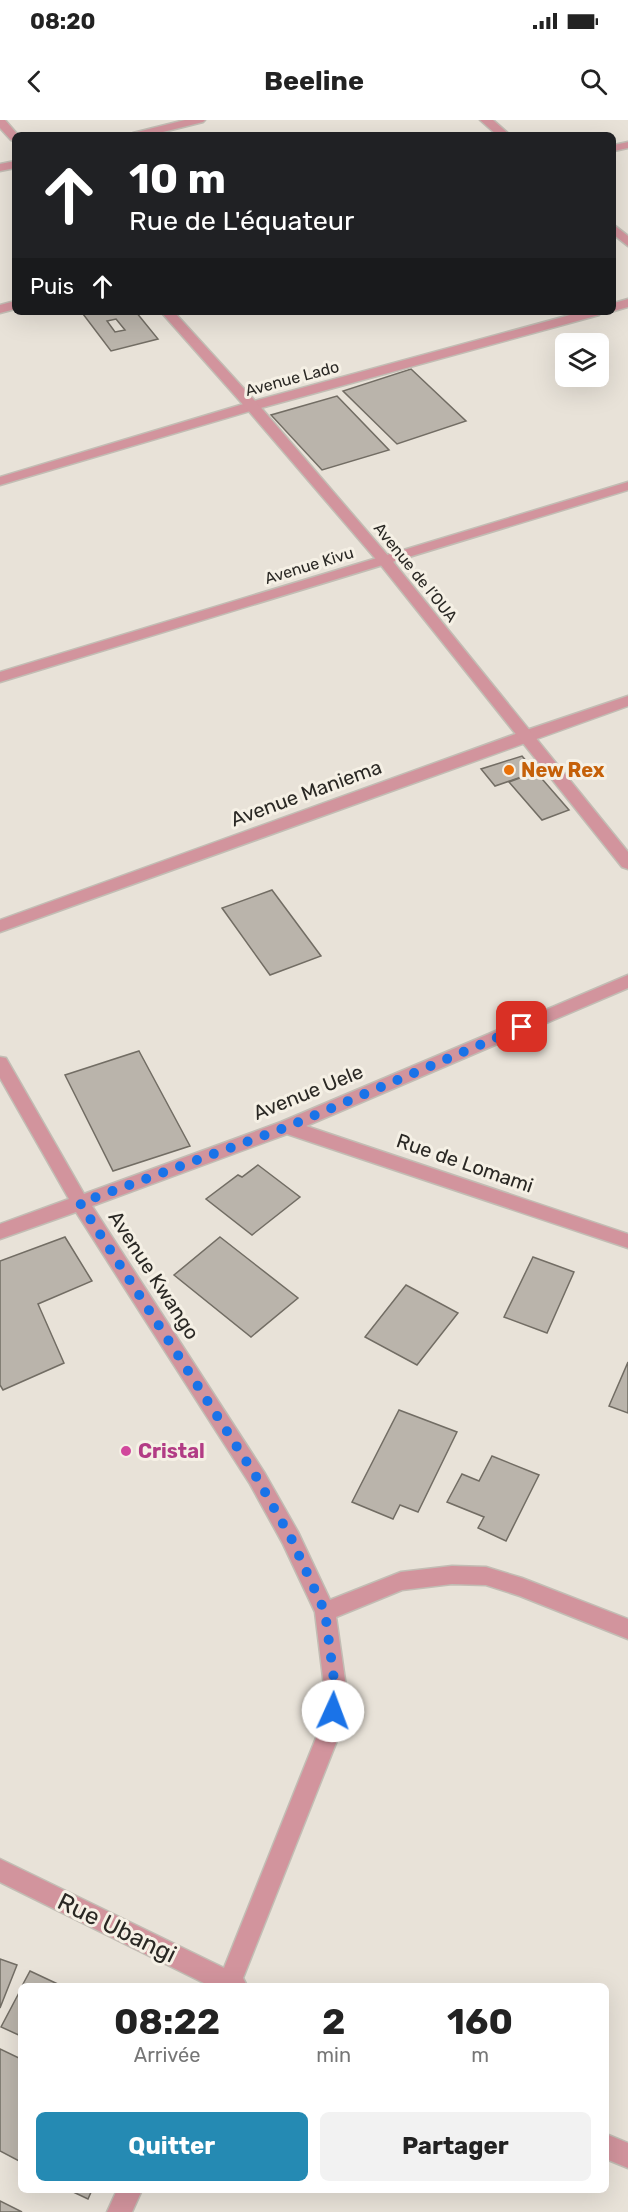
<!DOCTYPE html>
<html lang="fr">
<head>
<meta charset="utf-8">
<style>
  :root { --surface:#fff; --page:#f2f2f2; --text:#222; --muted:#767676; --accent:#258ab3 }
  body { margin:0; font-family:Rubik,sans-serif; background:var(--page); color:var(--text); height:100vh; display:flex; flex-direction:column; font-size:22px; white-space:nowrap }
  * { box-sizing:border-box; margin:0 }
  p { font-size:20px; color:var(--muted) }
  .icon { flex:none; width:33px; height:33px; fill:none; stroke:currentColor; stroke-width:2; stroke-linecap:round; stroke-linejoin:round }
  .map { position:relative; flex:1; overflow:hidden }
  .drawer { position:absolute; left:18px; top:1863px; width:591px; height:210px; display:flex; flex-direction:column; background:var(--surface); border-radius:9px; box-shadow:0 6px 24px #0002 }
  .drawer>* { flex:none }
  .hud { position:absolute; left:12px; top:12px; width:604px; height:183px; border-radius:9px; box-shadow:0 6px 24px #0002; background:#202124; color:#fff; overflow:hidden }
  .tools { position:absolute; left:555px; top:213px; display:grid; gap:12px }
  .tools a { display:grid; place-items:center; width:54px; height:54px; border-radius:9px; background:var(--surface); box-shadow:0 6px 24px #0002; font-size:30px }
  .pin { position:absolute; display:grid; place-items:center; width:51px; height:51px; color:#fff; margin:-26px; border-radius:12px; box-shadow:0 3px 9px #0006 }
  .me { position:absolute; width:66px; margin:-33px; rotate:2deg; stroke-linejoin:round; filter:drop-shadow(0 0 4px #0008) }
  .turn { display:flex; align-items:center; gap:21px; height:126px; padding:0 18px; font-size:27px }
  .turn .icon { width:78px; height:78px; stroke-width:2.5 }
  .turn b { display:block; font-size:42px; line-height:51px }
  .then { display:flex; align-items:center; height:57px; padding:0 18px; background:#0003; gap:12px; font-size:22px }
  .eta { display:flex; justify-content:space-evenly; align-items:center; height:102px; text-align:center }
  .eta b { font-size:36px; font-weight:700; line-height:42px }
  .primary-button { display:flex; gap:12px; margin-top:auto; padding:12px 18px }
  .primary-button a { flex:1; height:69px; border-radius:9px; background:var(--accent); color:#fff; font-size:24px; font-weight:700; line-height:69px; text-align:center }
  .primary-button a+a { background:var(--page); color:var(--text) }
  .status { display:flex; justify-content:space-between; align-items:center; height:42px; padding:0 30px; background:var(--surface); direction:ltr }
  .status svg { height:16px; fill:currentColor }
  header { display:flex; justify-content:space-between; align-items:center; height:78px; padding:0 18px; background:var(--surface); font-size:27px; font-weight:700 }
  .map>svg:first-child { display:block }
</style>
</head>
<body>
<div class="status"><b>08:20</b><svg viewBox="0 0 49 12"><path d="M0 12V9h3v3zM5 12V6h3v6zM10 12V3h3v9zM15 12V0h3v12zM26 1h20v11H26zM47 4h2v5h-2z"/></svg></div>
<header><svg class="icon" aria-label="back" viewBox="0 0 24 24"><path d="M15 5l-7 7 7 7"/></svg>Beeline<svg class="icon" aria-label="search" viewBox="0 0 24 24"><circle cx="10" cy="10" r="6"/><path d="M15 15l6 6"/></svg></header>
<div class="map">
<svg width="628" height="2092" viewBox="0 0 628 2092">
  <rect width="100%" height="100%" fill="#e8e2d8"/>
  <g fill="#bab4ab" stroke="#726d64" stroke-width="1.5" fill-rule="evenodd">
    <path d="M 92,192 L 136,192 L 158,219 L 111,231 L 83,194 ZM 116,199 L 125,210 L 115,212 L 107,201 Z"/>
    <path d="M 411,249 L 466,301 L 397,324 L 343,271 Z"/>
    <path d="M 337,276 L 389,330 L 322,350 L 271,295 Z"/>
    <path d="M 522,636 L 536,652 L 495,666 L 481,649 Z"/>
    <path d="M 536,652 L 569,690 L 542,700 L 509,662 Z"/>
    <path d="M 272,770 L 321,836 L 270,855 L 222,788 Z"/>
    <path d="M 139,931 L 190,1026 L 113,1051 L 65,955 Z"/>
    <path d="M 258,1045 L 300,1077 L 252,1115 L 206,1079 L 238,1055 L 242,1057 Z"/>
    <path d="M 65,1117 L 92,1161 L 38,1184 L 64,1243 L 3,1270 L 0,1265 L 0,1141 Z"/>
    <path d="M 220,1117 L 298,1178 L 251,1217 L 174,1155 Z"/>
    <path d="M 533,1137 L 574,1152 L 547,1213 L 504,1197 Z"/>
    <path d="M 406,1165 L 458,1193 L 417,1245 L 365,1217 Z"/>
    <path d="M 628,1242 L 628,1293 L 609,1286 Z"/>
    <path d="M 399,1290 L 457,1312 L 418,1392 L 400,1385 L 393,1399 L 352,1382 Z"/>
    <path d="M 492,1336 L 539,1355 L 506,1421 L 478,1408 L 484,1397 L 447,1382 L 462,1354 L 479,1361 Z"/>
    <path d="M 0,1839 L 17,1845 L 0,1888 Z"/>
    <path d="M 30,1851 L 62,1866 L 22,1866 Z"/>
    <path d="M 21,1869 L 21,1916 L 1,1907 Z"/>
    <path d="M 0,1929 L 21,1939 L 21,2042 L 0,2031 Z"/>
    <path d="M 69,2070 L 92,2070 L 88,2079 Z"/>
    <path d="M 0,2081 L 22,2092 L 0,2092 Z"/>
  </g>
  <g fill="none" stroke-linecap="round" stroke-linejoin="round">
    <defs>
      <g id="minor">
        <path d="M 185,0 L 205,0 L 203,2 L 151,15 L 131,15 L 133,13 Z"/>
        <path d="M 480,0 L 493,0 L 510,15 L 497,15 Z"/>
        <path d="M 628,22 L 628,28 L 614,31 L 614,25 Z"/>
        <path d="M 15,41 L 15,48 L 0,51 L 0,44 Z"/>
        <path d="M 614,105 L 628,116 L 628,126 L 614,115 Z"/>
        <path d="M 628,179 L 628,187 L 614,191 L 614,183 Z"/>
        <path d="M 15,181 L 15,189 L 0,193 L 0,185 Z"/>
        <path d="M 581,192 L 601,192 L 599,195 L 257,289 L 0,365 L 0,357 L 247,283 Z"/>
        <path d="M 628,362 L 628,370 L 0,562 L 0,552 Z"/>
        <path d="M 628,576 L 628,586 L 0,812 L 0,800 L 521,612 Z"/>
        <path d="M 628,855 L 628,868 L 306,1006 L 628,1114 L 628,1128 L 287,1014 L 92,1086 L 264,1352 L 298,1412 L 330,1480 L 401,1452 L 452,1446 L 486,1447 L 522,1458 L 628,1499 L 628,1519 L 520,1476 L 486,1465 L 452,1464 L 402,1470 L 336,1497 L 347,1574 L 342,1608 L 243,1858 L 247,1866 L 210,1866 L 0,1762 L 0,1739 L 224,1848 L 320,1608 L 325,1574 L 315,1492 L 283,1424 L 250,1364 L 76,1092 L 0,1119 L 0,1104 L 69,1079 L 0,958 L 0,937 L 6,938 L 84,1074 L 281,1002 Z"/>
        <path d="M 606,2014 L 628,2023 L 628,2048 L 606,2039 Z"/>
        <path d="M 117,2070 L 142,2070 L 132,2092 L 107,2092 Z"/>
      </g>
      <g id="tertiary">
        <path d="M 0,0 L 5,0 L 18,15 L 15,15 L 15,21 L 11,20 L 0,8 Z"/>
        <path d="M 161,192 L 174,192 L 257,283 L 390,438 L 628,732 L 628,749 L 622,747 L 380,444 L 247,289 Z"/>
      </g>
    </defs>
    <use href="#minor" stroke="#c2bdb4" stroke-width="3"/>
    <use href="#tertiary" stroke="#c2bdb4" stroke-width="3"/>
    <use href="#minor" fill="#d2949d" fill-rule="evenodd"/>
    <use href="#tertiary" fill="#d2949d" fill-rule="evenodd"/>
  </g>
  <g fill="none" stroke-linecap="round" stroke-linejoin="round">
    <path stroke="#1a73e8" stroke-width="10" stroke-dasharray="0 18" d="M 333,1591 L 336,1575 L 325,1492 L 291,1418 L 257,1358 L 80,1083 L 287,1007 L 522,907"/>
  </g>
  <circle fill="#e8710a" stroke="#f5f0e5" stroke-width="2" cx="509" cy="650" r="6"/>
  <circle fill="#d1479c" stroke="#f5f0e5" stroke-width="2" cx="126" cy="1331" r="6"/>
  <g text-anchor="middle" stroke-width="6" stroke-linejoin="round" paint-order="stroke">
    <g font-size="16" fill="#2a2824" stroke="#f5f0e5">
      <text transform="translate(292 258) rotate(-15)" y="6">Avenue Lado</text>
      <text transform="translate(309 445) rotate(-17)" y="6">Avenue Kivu</text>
      <text transform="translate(416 452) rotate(51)" y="6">Avenue de l’OUA</text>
    </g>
    <g font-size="20" font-weight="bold" fill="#c56008" stroke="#f5f0e5" text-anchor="start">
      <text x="521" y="657">New Rex</text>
    </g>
    <g font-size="20" fill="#2a2824" stroke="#f5f0e5">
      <text transform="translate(306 673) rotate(-20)" y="7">Avenue Maniema</text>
      <text transform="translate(308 972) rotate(-22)" y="7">Avenue Uele</text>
      <text transform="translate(465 1043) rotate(19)" y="7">Rue de Lomami</text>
      <text transform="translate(154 1155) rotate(57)" y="7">Avenue Kwango</text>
    </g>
    <g font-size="20" font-weight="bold" fill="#b23c85" stroke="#f5f0e5" text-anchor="start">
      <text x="138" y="1338">Cristal</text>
    </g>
    <g font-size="24" fill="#2a2824" stroke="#f5f0e5">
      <text transform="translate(117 1808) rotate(26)" y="8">Rue Ubangi</text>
    </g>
  </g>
</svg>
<div class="tools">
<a><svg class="icon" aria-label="layers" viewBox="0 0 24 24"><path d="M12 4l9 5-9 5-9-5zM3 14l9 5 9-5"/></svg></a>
</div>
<div class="pin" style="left:522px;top:907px;background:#d93025"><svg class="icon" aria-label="arrive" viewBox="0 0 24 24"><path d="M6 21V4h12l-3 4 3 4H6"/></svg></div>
<svg class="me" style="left:333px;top:1591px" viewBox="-20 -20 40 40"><circle r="19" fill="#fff"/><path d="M0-13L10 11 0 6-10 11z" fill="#1a73e8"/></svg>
<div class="hud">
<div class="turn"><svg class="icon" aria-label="ahead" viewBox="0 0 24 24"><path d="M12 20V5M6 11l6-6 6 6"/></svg><div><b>10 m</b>Rue de L'équateur</div></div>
<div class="then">Puis<svg class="icon" aria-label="ahead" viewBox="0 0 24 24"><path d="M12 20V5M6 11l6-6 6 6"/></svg></div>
</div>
<section class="drawer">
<div class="eta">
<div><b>08:22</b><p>Arrivée</p></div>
<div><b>2</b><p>min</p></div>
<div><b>160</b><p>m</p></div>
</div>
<div class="primary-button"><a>Quitter</a><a>Partager</a></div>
</section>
</div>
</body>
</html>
